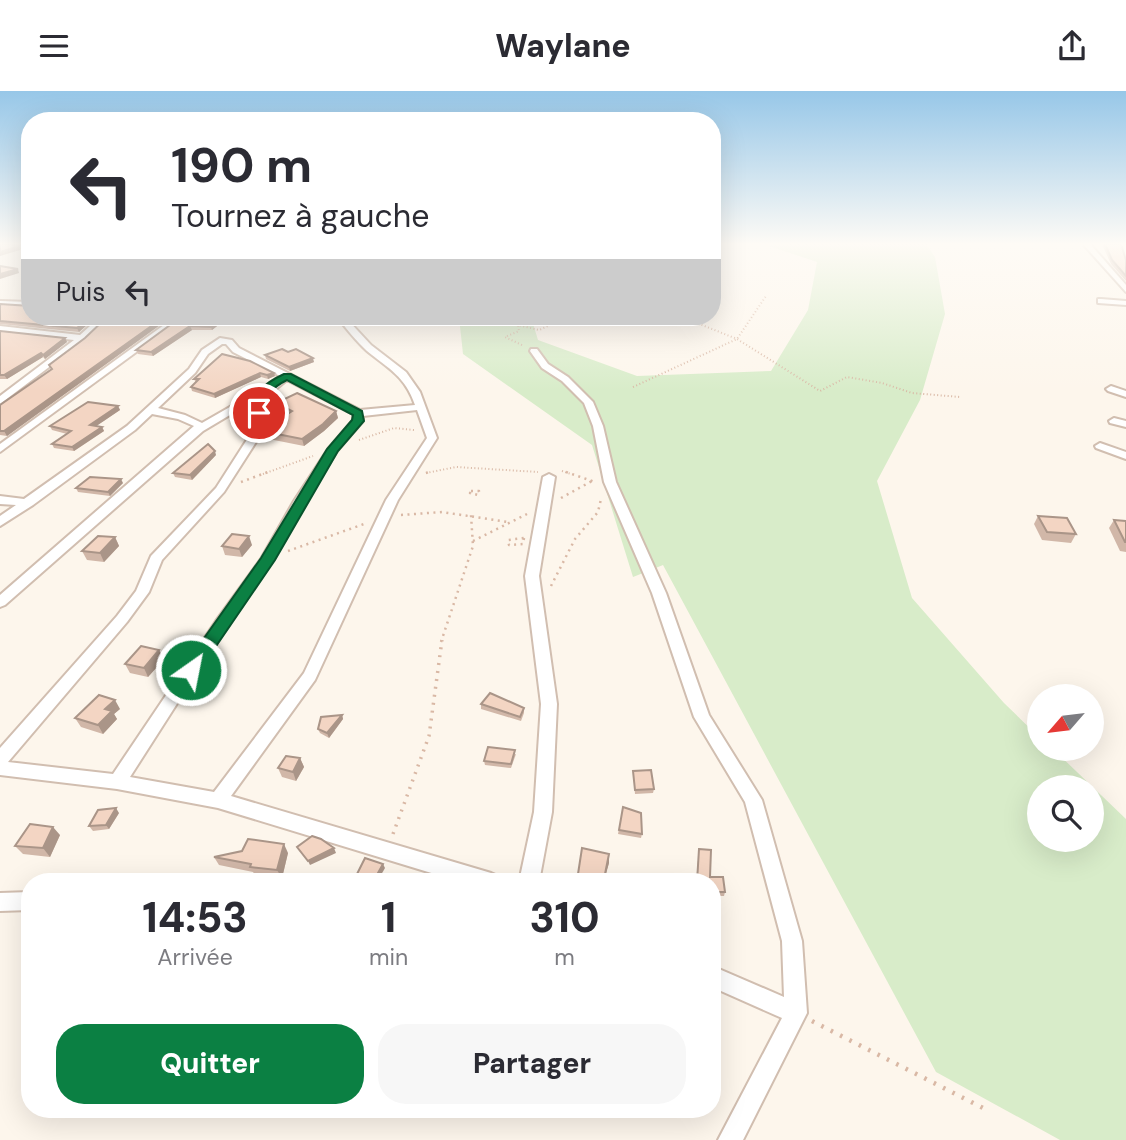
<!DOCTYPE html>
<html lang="fr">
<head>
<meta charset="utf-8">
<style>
  :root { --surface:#fff; --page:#f7f7f7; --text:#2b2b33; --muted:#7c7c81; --accent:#0b8043 }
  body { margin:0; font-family:"DM Sans",sans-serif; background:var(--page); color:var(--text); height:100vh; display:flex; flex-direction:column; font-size:26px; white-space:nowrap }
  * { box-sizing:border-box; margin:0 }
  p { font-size:23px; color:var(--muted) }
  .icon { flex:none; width:38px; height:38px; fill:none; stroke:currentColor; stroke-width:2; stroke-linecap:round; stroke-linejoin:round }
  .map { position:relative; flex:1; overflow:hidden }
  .drawer { position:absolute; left:21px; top:782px; width:700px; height:245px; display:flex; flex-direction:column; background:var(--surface); border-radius:28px; box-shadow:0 7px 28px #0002 }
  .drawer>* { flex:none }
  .top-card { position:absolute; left:21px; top:21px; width:700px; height:214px; border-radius:28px; box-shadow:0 7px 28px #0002; background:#fff; color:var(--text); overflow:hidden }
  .needle { width:46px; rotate:242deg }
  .tools { position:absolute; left:1027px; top:593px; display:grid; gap:14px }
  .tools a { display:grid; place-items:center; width:77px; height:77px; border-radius:50%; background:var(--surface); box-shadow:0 7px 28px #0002; font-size:35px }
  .pin { position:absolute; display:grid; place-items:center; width:60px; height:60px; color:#fff; margin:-30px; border:4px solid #fff; border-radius:50%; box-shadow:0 2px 7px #0007 }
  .me { position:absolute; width:77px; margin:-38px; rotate:33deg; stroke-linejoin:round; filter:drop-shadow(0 0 5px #0008) }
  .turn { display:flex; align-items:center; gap:24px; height:147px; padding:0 35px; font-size:32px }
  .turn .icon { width:91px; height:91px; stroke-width:2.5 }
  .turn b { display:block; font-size:49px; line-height:60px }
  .then { display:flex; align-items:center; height:66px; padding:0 35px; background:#0003; gap:14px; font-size:26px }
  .eta { display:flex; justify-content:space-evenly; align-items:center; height:119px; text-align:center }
  .eta b { font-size:42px; font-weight:800; line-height:49px }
  .primary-button { display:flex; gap:14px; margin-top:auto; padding:14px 35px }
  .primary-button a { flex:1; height:80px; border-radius:28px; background:var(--accent); color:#fff; font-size:28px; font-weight:800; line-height:80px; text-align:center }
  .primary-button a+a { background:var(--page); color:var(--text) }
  header { display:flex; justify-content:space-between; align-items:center; height:91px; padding:0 35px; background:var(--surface); font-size:32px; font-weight:800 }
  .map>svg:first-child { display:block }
</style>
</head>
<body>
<header><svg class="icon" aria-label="menu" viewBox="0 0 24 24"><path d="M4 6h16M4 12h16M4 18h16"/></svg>Waylane<svg class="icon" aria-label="share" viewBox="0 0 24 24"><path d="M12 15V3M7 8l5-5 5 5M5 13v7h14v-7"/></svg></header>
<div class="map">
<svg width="1126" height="1049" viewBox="0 0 1126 1049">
  <rect width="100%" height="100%" fill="#fdf6ec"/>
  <path fill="#d8ecc9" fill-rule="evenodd" d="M 926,153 L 935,166 L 945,223 L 920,309 L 877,390 L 912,507 L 1004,612 L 1039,646 L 1040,658 L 1053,658 L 1126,728 L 1126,1049 L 1060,1049 L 936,981 L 663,474 L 633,486 L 592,354 L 463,263 L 459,226 L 531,226 L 538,249 L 637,285 L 771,280 L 808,219 L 817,171 L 766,154 ZM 1040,696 L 1092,696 L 1092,749 L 1040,749 Z"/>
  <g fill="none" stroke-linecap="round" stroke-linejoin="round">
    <defs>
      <g id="minor">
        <path d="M 1083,153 L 1090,153 L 1126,194 L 1126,201 Z"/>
        <path d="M 10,154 L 30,154 L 30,158 Z"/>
        <path d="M 1101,208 L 1126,210 L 1126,214 L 1098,212 L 1098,208 Z"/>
        <path d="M 0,210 L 30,211 L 30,215 L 0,214 Z"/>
        <path d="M 100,226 L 108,226 L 85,249 L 0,313 L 0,305 L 74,249 L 0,241 L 0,235 L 80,244 Z"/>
        <path d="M 175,226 L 184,226 L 0,361 L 0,353 Z"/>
        <path d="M 337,226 L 345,226 L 371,254 L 406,281 L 420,301 L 437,347 L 398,409 L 315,589 L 231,705 L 491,782 L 498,785 L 501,791 L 461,791 L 218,717 L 117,698 L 0,684 L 0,657 L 117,525 L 136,500 L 151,465 L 216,397 L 248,347 L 262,331 L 253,318 L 255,309 L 203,340 L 5,514 L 0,516 L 0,504 L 194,335 L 178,328 L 152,323 L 135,339 L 33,414 L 0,435 L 0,425 L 16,414 L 0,413 L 0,405 L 24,408 L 127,335 L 189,278 L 202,259 L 220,247 L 232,249 L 239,257 L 360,319 L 415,314 C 405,285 389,278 367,260 C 356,250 346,237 337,226 ZM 222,253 L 226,253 L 233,261 L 280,285 L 263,297 L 202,332 L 185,324 L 158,317 L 195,282 L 208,263 ZM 287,289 L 353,323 L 353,329 L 328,358 L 294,410 L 261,468 L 216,530 L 113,683 L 8,671 L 127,531 L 149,501 L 162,469 L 224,401 L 256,351 L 273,331 L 263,318 L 266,306 ZM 417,319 L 427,347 L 386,409 L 304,582 L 214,701 L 130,686 L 226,536 L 273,469 L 306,410 L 337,360 L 363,330 L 363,325 Z"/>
        <path d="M 531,258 L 537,258 L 548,273 L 568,286 L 593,311 L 603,335 L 616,391 L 666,502 L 709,624 L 762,709 L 802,850 L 807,922 L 743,1049 L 718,1049 L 782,927 L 712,896 L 712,875 L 784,906 L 782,850 L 745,711 L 694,626 L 652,502 L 604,391 L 593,335 L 584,312 L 562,290 L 542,277 L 530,260 Z"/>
        <path d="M 1111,295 L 1126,300 L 1126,306 L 1108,300 L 1106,298 Z"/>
        <path d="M 1114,327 L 1126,330 L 1126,336 L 1110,332 L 1109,330 Z"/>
        <path d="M 1100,352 L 1126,361 L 1126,368 L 1096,357 L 1095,355 Z"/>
        <path d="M 549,383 L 555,386 L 539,485 L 557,613 L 552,721 L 539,791 L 519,791 L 534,721 L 541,613 L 525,485 L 543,386 Z"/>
        <path d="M 30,801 L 30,819 L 0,820 L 0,802 Z"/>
      </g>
    </defs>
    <use href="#minor" stroke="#d1beb0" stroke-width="4"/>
    <g stroke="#d9b8a5" stroke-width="2" stroke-dasharray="1 2.5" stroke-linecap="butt">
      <path d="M 682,226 L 737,248 L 820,300 L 847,286 L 882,292 L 912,302 L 960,306"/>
      <path d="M 522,254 L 505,246 L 519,240 L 518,234 L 539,239 L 568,226"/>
      <path d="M 633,296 L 737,248 L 766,205"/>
      <path d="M 359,349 L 394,337 L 414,339"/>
      <path d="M 562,380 L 571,383"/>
      <path d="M 426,382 L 456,376 L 538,381"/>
      <path d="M 263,383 L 313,365"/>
    </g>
    <g stroke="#d9b8a5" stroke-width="2.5" stroke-dasharray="2 4.5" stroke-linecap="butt">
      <path d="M 566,381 L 595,391"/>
      <path d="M 426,382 L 429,381"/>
      <path d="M 241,391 L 268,381"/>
      <path d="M 471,400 L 479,400 L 478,404 L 470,402 Z"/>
      <path d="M 561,407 L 592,390"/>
      <path d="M 401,424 L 442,421 L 508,431"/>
      <path d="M 524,447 L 523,453 L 509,454 L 508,449 Z"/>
      <path d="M 473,450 L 527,423"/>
      <path d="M 288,460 L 364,433"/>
      <path d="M 551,495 L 575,448 L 598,421 L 601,408"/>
      <path d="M 441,551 L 473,455 L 471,424"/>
    </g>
    <path stroke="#d9b8a5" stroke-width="3.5" stroke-dasharray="2 6" stroke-linecap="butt" d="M 393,743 L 429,645 L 442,549"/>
    <path stroke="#d9b8a5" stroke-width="4.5" stroke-dasharray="2.5 8" stroke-linecap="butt" d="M 812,930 L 987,1019"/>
    <use href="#minor" fill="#fff" fill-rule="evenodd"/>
  </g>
  <g fill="#d1b7a8">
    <path d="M 1102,153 L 1121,153 L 1126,169 L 1126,190 L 1111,173 Z"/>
    <path d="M 0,213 L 96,226 L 79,241 L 0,233 Z"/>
    <path d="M 107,226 L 171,226 L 7,345 L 0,344 L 0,314 L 51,278 Z"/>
    <path d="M 181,226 L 249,226 L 227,234 L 221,232 L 212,239 L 192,239 L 153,265 L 138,263 L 136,259 Z"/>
    <path d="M 0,240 L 65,247 L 67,251 L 45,268 L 43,266 L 7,288 L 0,288 Z"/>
    <path d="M 288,261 L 314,271 L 290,280 L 266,268 L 265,264 Z"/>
    <path d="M 222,263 L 275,285 L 268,288 L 261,286 L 215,307 L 192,300 L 191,296 L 196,292 L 194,288 Z"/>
    <path d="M 276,312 L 336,320 L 338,327 L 324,340 L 304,355 L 269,348 L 267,341 L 287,323 L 278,318 Z"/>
    <path d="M 118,315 L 120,319 L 96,335 L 102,336 L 104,340 L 74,360 L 54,357 L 52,353 L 67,343 L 52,339 L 50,335 Z"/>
    <path d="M 216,364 L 192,389 L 175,386 L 173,382 Z"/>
    <path d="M 123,392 L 110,405 L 78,401 L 76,397 Z"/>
    <path d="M 1038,425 L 1076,443 L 1071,452 L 1042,449 L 1034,433 Z"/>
    <path d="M 1114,429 L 1126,430 L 1126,461 L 1120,460 L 1109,437 Z"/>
    <path d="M 115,446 L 119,455 L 104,471 L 87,469 L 82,460 Z"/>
    <path d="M 252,454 L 242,466 L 225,464 L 222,455 Z"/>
    <path d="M 164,568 L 148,586 L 130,582 L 125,573 Z"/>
    <path d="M 481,613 L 524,617 L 524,622 L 521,630 L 481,618 Z"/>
    <path d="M 120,618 L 114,623 L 117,628 L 103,643 L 81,636 L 75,627 Z"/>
    <path d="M 342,624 L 343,628 L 329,647 L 320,642 L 318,638 Z"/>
    <path d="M 516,663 L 511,677 L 485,674 L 484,670 Z"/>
    <path d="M 300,667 L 304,676 L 296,690 L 282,686 L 278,677 Z"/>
    <path d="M 633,680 L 654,698 L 653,702 L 635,703 Z"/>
    <path d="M 623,716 L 642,743 L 641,747 L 618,743 Z"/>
    <path d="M 119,722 L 109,738 L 93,740 L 89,735 Z"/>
    <path d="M 60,744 L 50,766 L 23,763 L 15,755 Z"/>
    <path d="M 699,758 L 710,786 L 725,801 L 724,805 L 712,805 L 712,791 L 696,791 Z"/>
    <path d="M 288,762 L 282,787 L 255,784 L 253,781 L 219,774 L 214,766 Z"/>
    <path d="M 609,772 L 604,791 L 578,791 L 578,783 Z"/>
  </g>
  <g fill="#aa9588">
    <path d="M 19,155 L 20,159 L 0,165 L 0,161 Z"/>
    <path d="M 18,178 L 19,182 L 0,188 L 0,183 Z"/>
    <path d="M 90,226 L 96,226 L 79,241 L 77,237 Z"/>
    <path d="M 164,226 L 171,226 L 7,345 L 4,340 Z"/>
    <path d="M 239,226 L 249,226 L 227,234 L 226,230 Z"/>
    <path d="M 220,228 L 221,232 L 212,239 L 211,236 Z"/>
    <path d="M 190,235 L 192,239 L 153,265 L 151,261 Z"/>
    <path d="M 65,247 L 67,251 L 45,268 L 43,264 Z"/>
    <path d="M 41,262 L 43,266 L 7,288 L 4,284 Z"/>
    <path d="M 313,267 L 314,271 L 290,280 L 289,276 Z"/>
    <path d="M 260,282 L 261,286 L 215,307 L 214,303 Z"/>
    <path d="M 274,282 L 275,285 L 268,288 L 267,284 Z"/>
    <path d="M 118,315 L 120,319 L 92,338 L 90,334 Z"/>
    <path d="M 336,320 L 338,327 L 324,340 L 304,355 L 302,348 Z"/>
    <path d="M 102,336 L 104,340 L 74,360 L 72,356 Z"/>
    <path d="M 215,360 L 216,364 L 192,389 L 190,384 Z"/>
    <path d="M 121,388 L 123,392 L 110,405 L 108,401 Z"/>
    <path d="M 249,445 L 252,454 L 242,466 L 239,458 Z"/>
    <path d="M 115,446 L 119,455 L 104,471 L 100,462 Z"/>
    <path d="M 159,559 L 164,568 L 148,586 L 144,577 Z"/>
    <path d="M 115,609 L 120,618 L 114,623 L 117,628 L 103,643 L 98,634 L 105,618 Z"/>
    <path d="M 342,624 L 343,628 L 329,647 L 327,642 Z"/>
    <path d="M 300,667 L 304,676 L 296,690 L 293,681 Z"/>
    <path d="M 116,717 L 119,722 L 109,738 L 106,734 Z"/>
    <path d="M 53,736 L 60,744 L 50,766 L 43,757 Z"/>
    <path d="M 284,753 L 288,762 L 282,787 L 277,779 Z"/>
    <path d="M 334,757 L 336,762 L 310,774 L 308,770 Z"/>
    <path d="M 609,763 L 609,772 L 603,791 L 604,788 Z"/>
    <path d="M 383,773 L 385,777 L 377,791 L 373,791 Z"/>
  </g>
  <g fill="#f3d5c3" stroke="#aa9588" stroke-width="2">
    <path d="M 0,153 L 10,153 L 19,155 L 0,161 Z"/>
    <path d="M 1105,153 L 1121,153 L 1126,169 L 1126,185 L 1112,169 Z"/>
    <path d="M 0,175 L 18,178 L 0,183 Z"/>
    <path d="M 0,213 L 30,215 L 30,226 L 90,226 L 77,237 L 0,230 Z"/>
    <path d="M 107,226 L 164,226 L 4,340 L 0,340 L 0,314 L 52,278 L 49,274 L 85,247 Z"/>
    <path d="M 181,226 L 239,226 L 226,230 L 220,228 L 211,236 L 190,235 L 151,261 L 136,259 Z"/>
    <path d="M 0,240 L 65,247 L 43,264 L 41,262 L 4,284 L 0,284 Z"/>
    <path d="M 282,258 L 288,261 L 296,258 L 313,267 L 289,276 L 265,264 Z"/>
    <path d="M 222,263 L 250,270 L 274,282 L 267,284 L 260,282 L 214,303 L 191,296 L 199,288 L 194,288 Z"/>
    <path d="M 297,302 L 336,320 L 323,333 L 302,348 L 267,341 L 275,331 L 292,320 L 276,312 Z"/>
    <path d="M 88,311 L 118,315 L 90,334 L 102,336 L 72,356 L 52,353 L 71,340 L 50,335 Z"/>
    <path d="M 208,353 L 215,360 L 190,384 L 173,382 Z"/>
    <path d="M 90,386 L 121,388 L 108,401 L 76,397 Z"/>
    <path d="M 1038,425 L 1067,427 L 1076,443 L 1047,441 Z"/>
    <path d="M 1114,429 L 1126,430 L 1126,451 L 1125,451 Z"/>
    <path d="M 232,443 L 249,445 L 239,458 L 222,455 Z"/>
    <path d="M 98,445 L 115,446 L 100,462 L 82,460 Z"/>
    <path d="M 141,555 L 159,559 L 144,577 L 125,573 Z"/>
    <path d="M 490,602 L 524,617 L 520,626 L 481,613 Z"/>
    <path d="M 99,604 L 115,609 L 105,618 L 112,620 L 98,634 L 75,627 Z"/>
    <path d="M 342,624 L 327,642 L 318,638 L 321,626 Z"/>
    <path d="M 488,656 L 515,659 L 511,673 L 484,670 Z"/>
    <path d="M 286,665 L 300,667 L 293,681 L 278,677 Z"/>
    <path d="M 651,679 L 654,698 L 635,699 L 633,680 Z"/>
    <path d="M 623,716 L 641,722 L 642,743 L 619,739 Z"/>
    <path d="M 116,717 L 106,734 L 89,735 L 98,719 Z"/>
    <path d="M 30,733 L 53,736 L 43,757 L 15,755 Z"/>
    <path d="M 312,745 L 321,748 L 334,757 L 308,770 L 297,756 Z"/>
    <path d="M 248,748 L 284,753 L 277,779 L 250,776 L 251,773 L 214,766 L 242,760 Z"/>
    <path d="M 582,757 L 609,763 L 604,788 L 578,783 Z"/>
    <path d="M 699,758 L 711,759 L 710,786 L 723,786 L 725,801 L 712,801 L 712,791 L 697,791 Z"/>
    <path d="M 365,767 L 383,773 L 373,791 L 365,791 L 354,789 Z"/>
  </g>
  <linearGradient id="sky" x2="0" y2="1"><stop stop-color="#97c7e8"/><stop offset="0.51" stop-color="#fefbf6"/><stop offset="1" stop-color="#fefbf6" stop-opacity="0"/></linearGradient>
  <rect width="1126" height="300" fill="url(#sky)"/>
  <path fill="#0b8043" stroke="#07532c" stroke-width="2" d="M 284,283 L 291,283 L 362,320 L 364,330 L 338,360 L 275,469 L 197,583 L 185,583 L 183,579 L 185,574 L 261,467 L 327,358 L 352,329 L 353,324 L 287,289 C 273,296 263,305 265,322 L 255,325 C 248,303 267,291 284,283 Z"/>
</svg>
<div class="tools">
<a><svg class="needle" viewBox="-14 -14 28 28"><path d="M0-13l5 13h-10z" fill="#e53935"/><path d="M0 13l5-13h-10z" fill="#7c7c81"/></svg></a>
<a><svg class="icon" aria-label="search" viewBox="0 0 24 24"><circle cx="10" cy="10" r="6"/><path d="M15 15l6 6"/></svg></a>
</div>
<div class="pin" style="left:259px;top:322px;background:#d93025"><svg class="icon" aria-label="arrive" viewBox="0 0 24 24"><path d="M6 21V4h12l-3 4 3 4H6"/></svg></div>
<svg class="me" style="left:191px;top:579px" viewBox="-20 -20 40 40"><circle r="17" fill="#0b8043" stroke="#fff" stroke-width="3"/><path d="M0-11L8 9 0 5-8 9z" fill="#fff"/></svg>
<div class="top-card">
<div class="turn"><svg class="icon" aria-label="left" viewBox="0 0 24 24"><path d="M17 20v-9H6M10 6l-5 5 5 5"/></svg><div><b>190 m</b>Tournez à gauche</div></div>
<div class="then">Puis<svg class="icon" aria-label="left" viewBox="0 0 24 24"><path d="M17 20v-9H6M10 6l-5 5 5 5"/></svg></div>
</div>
<section class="drawer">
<div class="eta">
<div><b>14:53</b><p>Arrivée</p></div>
<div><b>1</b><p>min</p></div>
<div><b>310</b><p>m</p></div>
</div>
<div class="primary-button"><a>Quitter</a><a>Partager</a></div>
</section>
</div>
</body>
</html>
